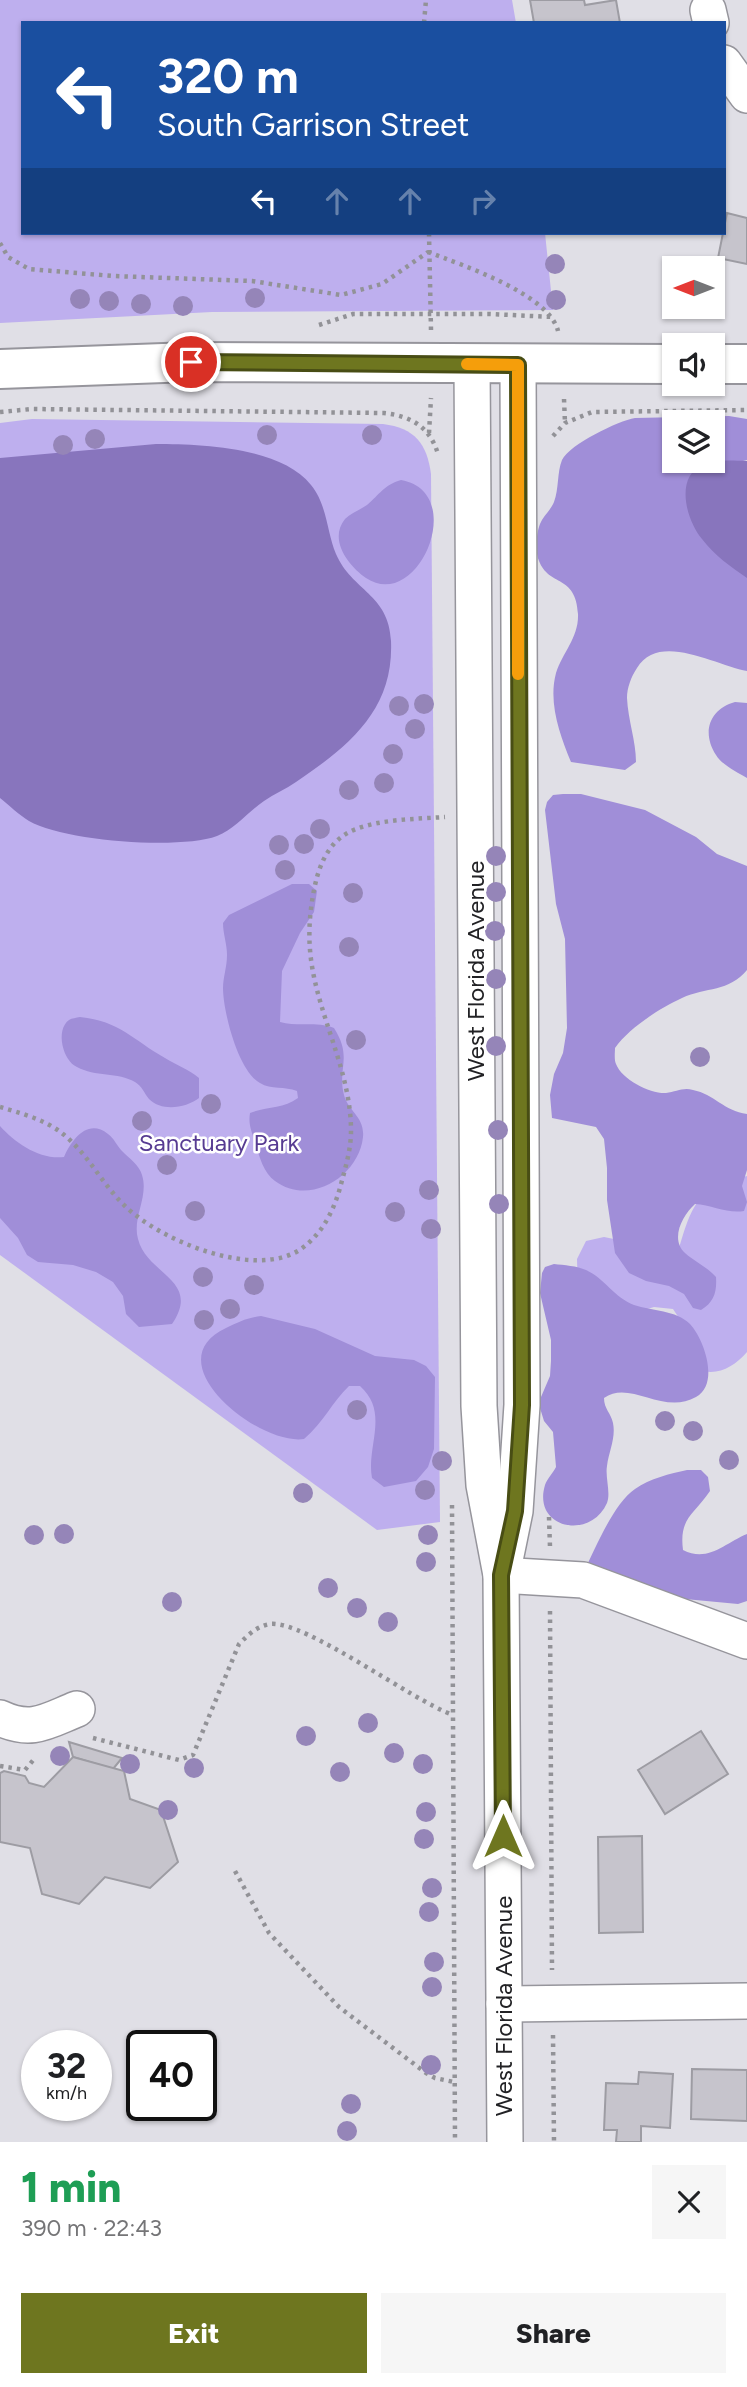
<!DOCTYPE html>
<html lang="en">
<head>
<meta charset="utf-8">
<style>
  :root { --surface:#fff; --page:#f6f6f6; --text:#202124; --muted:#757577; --accent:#6e761f }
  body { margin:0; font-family:Figtree,sans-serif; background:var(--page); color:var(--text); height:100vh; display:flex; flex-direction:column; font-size:26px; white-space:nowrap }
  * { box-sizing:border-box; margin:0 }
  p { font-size:23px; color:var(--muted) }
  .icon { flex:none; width:38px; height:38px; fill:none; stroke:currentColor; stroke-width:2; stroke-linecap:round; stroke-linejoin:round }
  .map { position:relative; height:2142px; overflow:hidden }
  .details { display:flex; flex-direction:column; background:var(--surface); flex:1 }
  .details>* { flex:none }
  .guide { position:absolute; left:21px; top:21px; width:705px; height:214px; border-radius:0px; box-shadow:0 2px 5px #0004; background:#1a4fa0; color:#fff; overflow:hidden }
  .needle { width:46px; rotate:270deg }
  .fabs { position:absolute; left:662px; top:256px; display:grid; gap:14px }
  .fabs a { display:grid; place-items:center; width:63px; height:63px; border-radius:0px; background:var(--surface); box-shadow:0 2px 5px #0004; font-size:35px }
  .speed { position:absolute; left:21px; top:2030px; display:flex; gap:14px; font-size:35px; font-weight:700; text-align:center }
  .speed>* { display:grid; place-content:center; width:91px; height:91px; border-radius:50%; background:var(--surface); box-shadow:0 2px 5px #0004; line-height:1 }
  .speed small { font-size:18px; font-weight:400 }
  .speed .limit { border:4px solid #111; border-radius:10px; background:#fff; color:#111 }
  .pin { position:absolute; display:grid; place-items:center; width:60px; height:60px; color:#fff; margin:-30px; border:4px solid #fff; border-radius:50%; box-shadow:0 2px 7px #0007 }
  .me { position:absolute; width:77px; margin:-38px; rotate:0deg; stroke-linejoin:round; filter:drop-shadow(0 0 5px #0008) }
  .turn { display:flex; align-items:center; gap:24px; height:147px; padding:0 21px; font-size:32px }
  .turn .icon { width:91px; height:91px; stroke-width:2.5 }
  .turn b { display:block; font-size:49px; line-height:60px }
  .lanes { display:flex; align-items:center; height:66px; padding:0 21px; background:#0003; justify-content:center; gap:35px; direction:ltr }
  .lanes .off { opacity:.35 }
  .round { display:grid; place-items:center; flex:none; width:74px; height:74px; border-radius:0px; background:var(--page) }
  .head { display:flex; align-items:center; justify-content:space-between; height:119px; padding:0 21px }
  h1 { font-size:42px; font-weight:800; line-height:52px; color:#1e9e55 }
  .cta { display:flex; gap:14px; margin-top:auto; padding:14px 21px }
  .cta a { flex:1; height:80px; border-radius:0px; background:var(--accent); color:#fff; font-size:28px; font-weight:800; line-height:80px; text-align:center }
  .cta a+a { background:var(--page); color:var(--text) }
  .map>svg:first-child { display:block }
</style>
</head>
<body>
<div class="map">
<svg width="747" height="2142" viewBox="0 0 747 2142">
  <rect width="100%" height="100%" fill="#e0dfe6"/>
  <g fill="#beafee">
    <path d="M 0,0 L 512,0 L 516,23 L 23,23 L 23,233 L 545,233 L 553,310 L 212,312 L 0,323 Z"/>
    <path d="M 32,419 L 383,424 C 415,428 427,444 431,474 L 440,1522 L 377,1530 L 0,1255 L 0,423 Z"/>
    <path d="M 747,1176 L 747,1352 C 734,1367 718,1376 699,1370 L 695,1342 L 673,1309 L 654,1307 L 627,1315 L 578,1292 L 577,1259 L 586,1241 L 604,1237 L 678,1252 C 692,1205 696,1188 747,1176 Z"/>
  </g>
  <g fill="#a08ed8" fill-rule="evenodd">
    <path d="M 729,416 L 747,419 L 747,460 L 731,464 L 747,551 L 747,671 C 717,666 659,631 637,668 C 631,677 627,688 627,698 C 628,720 636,741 636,762 L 625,770 L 571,762 C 560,735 548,703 556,673 C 563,652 579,637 578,614 C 576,574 549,587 539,561 C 535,552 536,534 540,524 C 543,516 551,510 554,502 C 559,489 557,472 562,460 C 570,444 618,421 635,418 ZM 674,422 L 712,422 L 712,460 L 674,460 Z"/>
    <path d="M 401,480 C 469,492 418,613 366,578 C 349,566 328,540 345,519 C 351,513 360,510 367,505 C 380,494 384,485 401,480 Z"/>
    <path d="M 735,702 L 747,703 L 747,778 C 737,772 722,765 716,755 C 701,732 710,709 735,702 Z"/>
    <path d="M 563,794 L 581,794 L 645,810 L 696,837 L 717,854 L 747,866 L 747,970 C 729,992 706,987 682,998 C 660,1008 629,1028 615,1048 C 615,1052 614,1060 616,1064 C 622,1080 651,1094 666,1093 C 676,1092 683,1087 693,1090 C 714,1094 724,1111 747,1114 L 747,1170 L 742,1186 L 747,1202 L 744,1211 C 728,1214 712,1205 695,1204 C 682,1216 670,1239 685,1253 C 695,1262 706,1266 716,1277 C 717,1292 714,1302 701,1310 L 693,1308 L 684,1294 L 669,1286 L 646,1281 L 629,1273 L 615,1253 L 607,1200 L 607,1168 L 604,1139 L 596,1127 L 552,1118 L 550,1095 L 554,1074 L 563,1053 L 567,1028 L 565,939 L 556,904 L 545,810 L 547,802 L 553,795 Z"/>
    <path d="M 292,884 L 309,884 L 317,891 L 314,912 L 300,933 L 282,971 L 280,1022 C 298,1027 316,1021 334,1028 C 353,1058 337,1068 344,1095 C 348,1111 365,1117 363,1137 C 359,1176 310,1207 275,1181 C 264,1173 259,1157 256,1144 C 252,1133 248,1125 250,1113 C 267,1106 283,1109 298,1098 L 297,1091 C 285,1086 271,1090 260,1083 C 238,1071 223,1011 223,988 C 223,977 227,967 227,955 C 227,944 223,934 223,923 L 229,915 Z"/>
    <path d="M 80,1017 C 120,1021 133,1040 165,1058 C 176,1065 188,1069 199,1078 L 199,1098 C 186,1108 162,1112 149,1099 C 144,1093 142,1086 135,1082 C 118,1072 95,1077 77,1067 C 63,1061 55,1030 69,1020 C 72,1018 76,1018 80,1017 Z"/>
    <path d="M 0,1126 C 15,1143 40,1160 64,1157 C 72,1139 88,1118 108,1134 C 114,1138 117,1146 122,1151 C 129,1158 140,1166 142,1175 C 149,1197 132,1217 138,1239 C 147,1275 202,1280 172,1324 L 139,1327 L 126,1314 L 123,1296 L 113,1282 L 96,1272 L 73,1265 L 38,1262 L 27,1255 L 18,1238 L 0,1218 Z"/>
    <path d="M 554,1264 C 564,1265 577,1266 586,1270 C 604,1278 615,1298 634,1305 C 652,1311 676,1310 690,1324 C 704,1339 720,1384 696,1397 C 663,1416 630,1379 604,1398 C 604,1409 611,1413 613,1423 C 616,1438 609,1451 607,1466 C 605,1477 611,1493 607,1503 C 590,1541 532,1528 545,1485 C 547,1479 553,1473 556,1467 L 553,1432 L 544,1421 L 540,1408 L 541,1397 L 550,1376 L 551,1361 L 551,1340 L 540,1293 L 542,1273 L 545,1267 Z"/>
    <path d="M 261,1316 L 315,1329 L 375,1356 L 414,1360 L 426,1366 L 435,1377 L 434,1449 L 428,1467 L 416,1481 L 384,1487 L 372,1478 C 366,1446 390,1413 360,1386 L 349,1386 C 332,1402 324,1422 304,1439 C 259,1446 153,1362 226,1328 C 239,1322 246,1318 261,1316 Z"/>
    <path d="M 687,1470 L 701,1470 L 708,1477 L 710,1491 C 693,1516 679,1518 683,1550 C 708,1563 725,1543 747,1534 L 747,1601 L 738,1604 L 685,1599 L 665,1599 L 585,1569 C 596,1547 614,1503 635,1489 C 650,1478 670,1474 687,1470 Z"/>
  </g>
  <g fill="#8875bd">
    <path d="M 156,444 C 201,444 281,447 311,485 C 327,504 327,533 336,554 C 352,591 389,594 391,641 C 394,710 349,746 296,782 C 286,789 274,794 264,801 C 248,812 235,829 217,836 C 179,850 64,841 29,821 C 19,815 9,805 0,798 L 0,458 Z"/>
    <path d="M 747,461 L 747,578 C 731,567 714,555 702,539 C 686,520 674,476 704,464 C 716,459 734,461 747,461 Z"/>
  </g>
  <g fill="#c6c4cc" stroke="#9d9ca3" stroke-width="2">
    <path d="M 530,0 L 584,0 L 585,5 L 616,0 L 620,23 L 534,23 Z"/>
    <path d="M 727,213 L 747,218 L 747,264 L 718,258 Z"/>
    <path d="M 701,1731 L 728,1774 L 665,1814 L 638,1770 Z"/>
    <path d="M 69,1742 L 122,1758 L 113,1769 L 73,1757 Z"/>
    <path d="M 73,1757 L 124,1771 L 130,1799 L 161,1810 L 178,1862 L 150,1888 L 105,1877 L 79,1904 L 42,1894 L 30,1848 L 0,1842 L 0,1773 L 4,1771 L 25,1776 L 29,1783 L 44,1787 Z"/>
    <path d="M 642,1836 L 643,1932 L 599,1933 L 598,1837 Z"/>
    <path d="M 692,2069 L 747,2070 L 747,2121 L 691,2119 Z"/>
    <path d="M 639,2072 L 673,2074 L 670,2128 L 641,2126 L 641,2142 L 616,2142 L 617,2130 L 604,2130 L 606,2083 L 638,2084 Z"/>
  </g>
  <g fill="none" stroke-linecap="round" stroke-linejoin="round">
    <defs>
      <g id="minor">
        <path d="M 708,10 L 711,23"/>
        <path d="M 724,63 L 747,95"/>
        <path d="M 472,364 L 479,1406 L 484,1485 L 501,1575 L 505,2142"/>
        <path d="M 504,1565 L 515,1511 L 522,1405 L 518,365"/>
        <path d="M 501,1575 L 583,1580 L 747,1641"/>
        <path d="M 0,1718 C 32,1733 47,1721 77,1709"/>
        <path d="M 504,2004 L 747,2001"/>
      </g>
      <g id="major">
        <path d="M 712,364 L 747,364"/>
        <path d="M 0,369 L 191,362 L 674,364"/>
      </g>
    </defs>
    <use href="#minor" stroke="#96959c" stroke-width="38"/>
    <use href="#major" stroke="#96959c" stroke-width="42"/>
    <g stroke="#929297" stroke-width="4.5" stroke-dasharray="3.5 5" stroke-linecap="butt">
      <path d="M 424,23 L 426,0"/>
      <path d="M 429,233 L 431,330"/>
      <path d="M 0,243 L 8,257 L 29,269 L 113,276 L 252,281 L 341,295 L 382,284 L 428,252"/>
      <path d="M 428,252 C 462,265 549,294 558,331"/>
      <path d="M 319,325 L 353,314 L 489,314 L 554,317"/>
      <path d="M 564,399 L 565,423"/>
      <path d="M 0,412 L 32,409 L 384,413 C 411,416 430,427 438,454"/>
      <path d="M 429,433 L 431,398"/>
      <path d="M 553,436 L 565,423 L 592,412 L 747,410"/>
      <path d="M 0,1107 C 21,1113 46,1120 63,1134 C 88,1154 102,1184 125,1206 C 161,1241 255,1280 301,1249 C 322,1234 333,1212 340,1188 C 345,1169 351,1150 351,1131 C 351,1068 315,1012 310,950 C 308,926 311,900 317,877 C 323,856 334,837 356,829 C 382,819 417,819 445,817"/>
      <path d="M 452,1505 L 455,2142"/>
      <path d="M 549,1517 L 550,1547"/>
      <path d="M 550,1611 L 552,1970"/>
      <path d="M 93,1738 L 179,1760 L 193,1755 L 239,1644 C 248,1635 257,1626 270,1624 C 305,1620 411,1700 453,1715"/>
      <path d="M 0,1766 L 25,1770 L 35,1758"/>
      <path d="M 235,1871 L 269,1933 L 339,2007 L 426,2073 L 435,2078 L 454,2082"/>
      <path d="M 553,2035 L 554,2142"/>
    </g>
    <use href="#minor" stroke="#fff" stroke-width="35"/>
    <use href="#major" stroke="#fff" stroke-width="38"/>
  </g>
  <g fill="#9585b8">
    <circle cx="555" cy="264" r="10"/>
    <circle cx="255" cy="298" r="10"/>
    <circle cx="80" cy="299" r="10"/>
    <circle cx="556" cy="300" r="10"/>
    <circle cx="109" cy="301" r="10"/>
    <circle cx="141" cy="304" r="10"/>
    <circle cx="183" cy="306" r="10"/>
    <circle cx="267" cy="435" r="10"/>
    <circle cx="372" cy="435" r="10"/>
    <circle cx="95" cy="439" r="10"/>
    <circle cx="63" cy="445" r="10"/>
    <circle cx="424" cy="704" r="10"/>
    <circle cx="399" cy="706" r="10"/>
    <circle cx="415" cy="729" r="10"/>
    <circle cx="393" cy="754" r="10"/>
    <circle cx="384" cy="783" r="10"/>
    <circle cx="349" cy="790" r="10"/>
    <circle cx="320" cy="829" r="10"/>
    <circle cx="304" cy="844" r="10"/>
    <circle cx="279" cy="845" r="10"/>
    <circle cx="496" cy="856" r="10"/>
    <circle cx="285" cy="870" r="10"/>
    <circle cx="496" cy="892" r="10"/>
    <circle cx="353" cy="893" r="10"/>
    <circle cx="495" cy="931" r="10"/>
    <circle cx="349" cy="947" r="10"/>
    <circle cx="496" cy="979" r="10"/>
    <circle cx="356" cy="1040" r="10"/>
    <circle cx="496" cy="1046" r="10"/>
    <circle cx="700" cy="1057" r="10"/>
    <circle cx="211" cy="1104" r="10"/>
    <circle cx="142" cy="1121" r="10"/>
    <circle cx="498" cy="1130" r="10"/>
    <circle cx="167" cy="1165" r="10"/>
    <circle cx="429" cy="1190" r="10"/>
    <circle cx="499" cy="1204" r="10"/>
    <circle cx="195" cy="1211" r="10"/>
    <circle cx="395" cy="1212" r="10"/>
    <circle cx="431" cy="1229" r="10"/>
    <circle cx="203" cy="1277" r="10"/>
    <circle cx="254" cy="1285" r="10"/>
    <circle cx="230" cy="1309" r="10"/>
    <circle cx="204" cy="1320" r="10"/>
    <circle cx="357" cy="1410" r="10"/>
    <circle cx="665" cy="1421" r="10"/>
    <circle cx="693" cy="1431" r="10"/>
    <circle cx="729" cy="1460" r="10"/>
    <circle cx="442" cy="1461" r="10"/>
    <circle cx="425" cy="1490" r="10"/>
    <circle cx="303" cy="1493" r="10"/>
    <circle cx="64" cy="1534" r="10"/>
    <circle cx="34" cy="1535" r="10"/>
    <circle cx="428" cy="1535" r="10"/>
    <circle cx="426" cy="1562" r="10"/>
    <circle cx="328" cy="1588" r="10"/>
    <circle cx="172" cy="1602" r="10"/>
    <circle cx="357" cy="1608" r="10"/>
    <circle cx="388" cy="1622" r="10"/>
    <circle cx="368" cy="1723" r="10"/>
    <circle cx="306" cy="1736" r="10"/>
    <circle cx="394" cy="1753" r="10"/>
    <circle cx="60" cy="1756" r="10"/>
    <circle cx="130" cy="1764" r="10"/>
    <circle cx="423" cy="1764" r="10"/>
    <circle cx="194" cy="1768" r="10"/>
    <circle cx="340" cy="1772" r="10"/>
    <circle cx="168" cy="1810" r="10"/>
    <circle cx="426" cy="1812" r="10"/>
    <circle cx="424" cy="1839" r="10"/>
    <circle cx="432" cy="1888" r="10"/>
    <circle cx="429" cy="1912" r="10"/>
    <circle cx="434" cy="1962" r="10"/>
    <circle cx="432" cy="1987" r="10"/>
    <circle cx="431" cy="2065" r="10"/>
    <circle cx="351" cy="2104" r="10"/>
    <circle cx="347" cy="2131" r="10"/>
  </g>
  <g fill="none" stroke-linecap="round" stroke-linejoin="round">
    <defs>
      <path id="route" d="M 191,362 L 518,365 L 522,1405 L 515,1511 L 501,1575 L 503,1836"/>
    </defs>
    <use href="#route" stroke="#484d14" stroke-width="18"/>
    <use href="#route" stroke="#6e761f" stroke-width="12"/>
    <path stroke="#f59e0b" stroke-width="12" d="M 467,364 L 518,365 L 518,674"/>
  </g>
  <g text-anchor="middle" stroke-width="5" stroke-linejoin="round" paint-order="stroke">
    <g font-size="24" fill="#222225" stroke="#fff">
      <text transform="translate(476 971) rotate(-90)" y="8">West Florida Avenue</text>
      <text transform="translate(504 2006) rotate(-90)" y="8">West Florida Avenue</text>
    </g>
    <g font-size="24" fill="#573b92" stroke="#fff">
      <text x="219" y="1151">Sanctuary Park</text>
    </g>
  </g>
</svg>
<div class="fabs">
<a><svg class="needle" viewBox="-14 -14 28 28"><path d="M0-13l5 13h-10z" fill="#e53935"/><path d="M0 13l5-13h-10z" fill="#757577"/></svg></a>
<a><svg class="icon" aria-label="sound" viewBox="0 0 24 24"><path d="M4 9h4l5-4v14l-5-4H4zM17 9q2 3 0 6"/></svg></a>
<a><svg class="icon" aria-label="layers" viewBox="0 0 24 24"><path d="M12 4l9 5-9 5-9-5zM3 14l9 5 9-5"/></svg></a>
</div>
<div class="speed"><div>32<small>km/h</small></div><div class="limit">40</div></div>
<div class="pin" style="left:191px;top:362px;background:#d93025"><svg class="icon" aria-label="arrive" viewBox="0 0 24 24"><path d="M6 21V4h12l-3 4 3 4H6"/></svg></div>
<svg class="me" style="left:503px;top:1836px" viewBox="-20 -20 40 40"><path d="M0-17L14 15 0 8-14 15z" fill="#6e761f" stroke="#fff" stroke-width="4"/></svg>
<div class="guide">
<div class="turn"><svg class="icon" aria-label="left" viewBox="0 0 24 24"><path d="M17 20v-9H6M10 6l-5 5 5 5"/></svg><div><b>320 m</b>South Garrison Street</div></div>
<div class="lanes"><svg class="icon" aria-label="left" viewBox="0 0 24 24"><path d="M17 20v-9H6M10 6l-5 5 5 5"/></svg><svg class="icon off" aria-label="ahead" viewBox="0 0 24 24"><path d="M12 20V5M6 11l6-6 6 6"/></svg><svg class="icon off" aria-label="ahead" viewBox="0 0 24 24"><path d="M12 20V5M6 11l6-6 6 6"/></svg><svg class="icon off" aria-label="right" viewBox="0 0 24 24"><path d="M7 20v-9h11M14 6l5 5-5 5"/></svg></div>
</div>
</div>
<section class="details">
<div class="head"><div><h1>1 min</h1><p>390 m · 22:43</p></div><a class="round"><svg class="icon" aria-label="close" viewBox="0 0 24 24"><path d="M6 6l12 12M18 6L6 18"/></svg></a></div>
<div class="cta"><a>Exit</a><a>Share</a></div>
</section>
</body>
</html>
